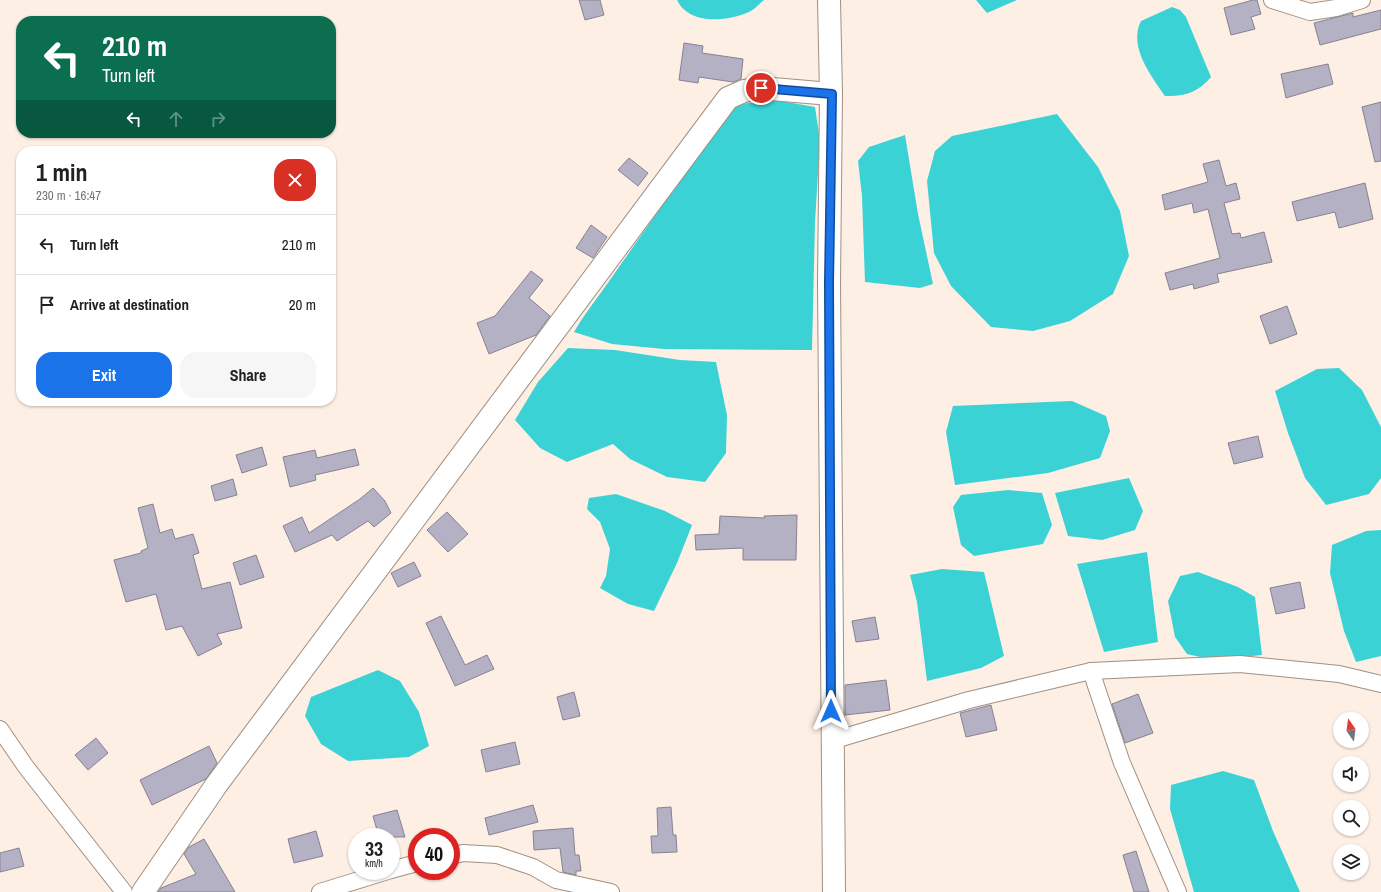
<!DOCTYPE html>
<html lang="en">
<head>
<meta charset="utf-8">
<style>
  :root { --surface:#fff; --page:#f6f6f6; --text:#202124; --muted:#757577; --line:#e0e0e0; --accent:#1a73e8 }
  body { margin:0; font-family:"Archivo Narrow",sans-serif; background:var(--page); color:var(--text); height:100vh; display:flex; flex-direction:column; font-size:15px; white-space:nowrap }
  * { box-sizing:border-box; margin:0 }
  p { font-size:13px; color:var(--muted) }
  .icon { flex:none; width:22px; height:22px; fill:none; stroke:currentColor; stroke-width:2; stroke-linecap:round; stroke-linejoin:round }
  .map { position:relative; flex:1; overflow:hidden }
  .panel { position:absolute; left:16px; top:146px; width:320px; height:260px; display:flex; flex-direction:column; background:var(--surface); border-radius:16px; box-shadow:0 1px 3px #0004 }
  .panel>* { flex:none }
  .top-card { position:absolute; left:16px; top:16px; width:320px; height:122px; border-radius:16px; box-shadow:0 1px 3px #0004; background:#0b6e4f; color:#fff; overflow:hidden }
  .needle { width:26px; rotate:346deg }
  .buttons { position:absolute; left:1333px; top:712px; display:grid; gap:8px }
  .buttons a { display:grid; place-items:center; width:36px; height:36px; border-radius:50%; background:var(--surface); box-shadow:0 1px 3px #0004; font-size:20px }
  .speed { position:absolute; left:348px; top:828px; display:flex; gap:8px; font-size:20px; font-weight:700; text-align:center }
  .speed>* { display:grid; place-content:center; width:52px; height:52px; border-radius:50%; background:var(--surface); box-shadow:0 1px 3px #0004; line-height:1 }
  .speed small { font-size:10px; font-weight:400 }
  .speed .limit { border:6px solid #d22; background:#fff; color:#111 }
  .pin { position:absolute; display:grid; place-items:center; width:34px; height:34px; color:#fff; margin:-17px; border:2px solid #fff; border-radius:50%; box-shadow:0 1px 4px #0007 }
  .me { position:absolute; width:44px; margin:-22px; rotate:0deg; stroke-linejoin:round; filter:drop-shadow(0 0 3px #0008) }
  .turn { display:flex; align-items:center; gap:14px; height:84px; padding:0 20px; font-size:18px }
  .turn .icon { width:52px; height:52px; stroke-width:2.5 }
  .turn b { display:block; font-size:28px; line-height:34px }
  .lanes { display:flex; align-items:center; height:38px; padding:0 20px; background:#0003; justify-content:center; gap:20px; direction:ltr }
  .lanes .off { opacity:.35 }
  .round { display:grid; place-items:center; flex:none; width:42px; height:42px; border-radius:16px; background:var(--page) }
  .summary { display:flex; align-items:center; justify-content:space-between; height:68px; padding:0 20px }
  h1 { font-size:24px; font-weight:700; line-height:30px }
  .button { display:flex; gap:8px; margin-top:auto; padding:8px 20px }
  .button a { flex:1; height:46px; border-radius:16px; background:var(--accent); color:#fff; font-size:16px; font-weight:700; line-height:46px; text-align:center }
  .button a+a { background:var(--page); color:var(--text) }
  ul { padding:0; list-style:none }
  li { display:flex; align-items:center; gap:12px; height:60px; padding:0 20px; border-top:1px solid var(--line) }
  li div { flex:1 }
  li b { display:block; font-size:15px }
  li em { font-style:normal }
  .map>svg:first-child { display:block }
</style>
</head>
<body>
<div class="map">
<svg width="1381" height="892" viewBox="0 0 1381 892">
  <rect width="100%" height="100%" fill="#fdefe4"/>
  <g fill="#3bd2d6">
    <path d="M 677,0 L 764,0 C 759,4 754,10 749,12 C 726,22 689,25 677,0 Z"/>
    <path d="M 976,0 L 1017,0 L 987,13 Z"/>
    <path d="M 1172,7 L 1180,10 L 1186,17 L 1211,77 C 1199,92 1184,97 1165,96 C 1151,76 1128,46 1141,21 Z"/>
    <path d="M 775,100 L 815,107 L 820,141 L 815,222 L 812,350 L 664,349 L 612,344 L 574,332 C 585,313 599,296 612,277 C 652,220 692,162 733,105 Z"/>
    <path d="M 1057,114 L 1098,167 L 1120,211 L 1129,256 L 1113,294 L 1070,321 L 1033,331 L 991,327 L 951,286 L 934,253 L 927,181 L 935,151 L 952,136 Z"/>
    <path d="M 905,135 L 918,214 L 933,284 L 920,288 L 865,282 L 862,196 L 858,161 L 869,147 Z"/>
    <path d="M 568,348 L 615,350 L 680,360 L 716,362 L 727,415 L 726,453 L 705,482 L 667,477 L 630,459 L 613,444 L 567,462 L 540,448 L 515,420 L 538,382 Z"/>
    <path d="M 1339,368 L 1362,390 L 1381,427 L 1381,478 L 1369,494 L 1326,505 L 1305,478 L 1288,433 L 1275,391 L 1317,369 Z"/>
    <path d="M 1072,401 L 1106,416 L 1110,431 L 1100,458 L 1048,473 L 955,485 L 946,432 L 953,406 Z"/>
    <path d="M 1129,478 L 1143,511 L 1135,530 L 1102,540 L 1068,536 L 1055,493 Z"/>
    <path d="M 1008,490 L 1042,493 L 1052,525 L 1043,544 L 974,556 L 961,545 L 953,507 L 961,495 Z"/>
    <path d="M 616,494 L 665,511 L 692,525 L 677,563 L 654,611 L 628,604 L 600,588 L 606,576 L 610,549 L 600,522 L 587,509 L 589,498 Z"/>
    <path d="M 1381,530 L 1381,656 L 1356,662 L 1344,631 L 1330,573 L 1332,545 L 1366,531 Z"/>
    <path d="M 1147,552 L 1158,642 L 1104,652 L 1077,564 Z"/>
    <path d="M 942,569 L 984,572 L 1004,656 L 981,668 L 927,681 L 917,602 L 910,575 Z"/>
    <path d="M 1198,572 L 1238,587 L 1255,597 L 1262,655 L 1213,660 L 1187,654 L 1175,637 L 1168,601 L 1180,576 Z"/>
    <path d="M 378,670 L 400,681 L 419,712 L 429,746 L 409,757 L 348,761 L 321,744 L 305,716 L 311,697 Z"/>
    <path d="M 1223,771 L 1254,780 L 1273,831 L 1300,892 L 1194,892 L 1170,809 L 1171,785 Z"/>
  </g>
  <g fill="#b5b1c4" stroke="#868294">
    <path d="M 579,0 L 600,0 L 604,15 L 585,20 Z"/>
    <path d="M 1253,0 L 1257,0 L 1261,14 L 1251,17 L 1255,29 L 1231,35 L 1224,8 Z"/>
    <path d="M 1381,10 L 1381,29 L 1320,45 L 1314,23 L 1353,13 L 1353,17 Z"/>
    <path d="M 684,43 L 703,46 L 702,53 L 743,59 L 741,79 L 733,82 L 699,77 L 698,83 L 679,80 Z"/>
    <path d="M 1328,64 L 1333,84 L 1286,98 L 1281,74 Z"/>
    <path d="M 1381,102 L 1381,161 L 1375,162 L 1362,107 Z"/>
    <path d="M 629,158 L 648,173 L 638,186 L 618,170 Z"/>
    <path d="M 1219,160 L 1226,186 L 1236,183 L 1240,199 L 1224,203 L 1232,234 L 1240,233 L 1241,238 L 1264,232 L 1272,262 L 1217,274 L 1219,282 L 1194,289 L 1193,284 L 1170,290 L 1165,273 L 1220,258 L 1208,209 L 1194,213 L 1192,203 L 1165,210 L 1162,195 L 1208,182 L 1203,164 Z"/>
    <path d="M 1365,183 L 1373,219 L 1339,228 L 1335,212 L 1297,221 L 1292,202 Z"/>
    <path d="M 591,225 L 607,237 L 593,258 L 576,248 Z"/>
    <path d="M 531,271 L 543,280 L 529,298 L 550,316 L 536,335 L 489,354 L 477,323 L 495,316 Z"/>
    <path d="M 1287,306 L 1297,334 L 1270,344 L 1260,316 Z"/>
    <path d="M 1258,436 L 1263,457 L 1234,464 L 1228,443 Z"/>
    <path d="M 262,447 L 267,465 L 242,473 L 236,455 Z"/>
    <path d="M 355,449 L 359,465 L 315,475 L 316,480 L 290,487 L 283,457 L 315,450 L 317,458 Z"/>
    <path d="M 233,479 L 237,495 L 215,501 L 211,486 Z"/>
    <path d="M 373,488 L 385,501 L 391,513 L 374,527 L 368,521 L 337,541 L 332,535 L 295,552 L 283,526 L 302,517 L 309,533 L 360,499 Z"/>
    <path d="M 153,504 L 160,533 L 172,529 L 175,539 L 193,534 L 199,553 L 193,555 L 202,589 L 230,582 L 242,628 L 217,634 L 222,644 L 198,656 L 182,626 L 166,630 L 156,594 L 126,602 L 114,560 L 141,553 L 141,551 L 148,548 L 138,508 Z"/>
    <path d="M 447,512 L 468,534 L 448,552 L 427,530 Z"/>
    <path d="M 797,515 L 796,560 L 743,560 L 743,548 L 696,550 L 695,535 L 719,534 L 720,516 L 765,518 L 764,516 Z"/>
    <path d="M 256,555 L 264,577 L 240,585 L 233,563 Z"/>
    <path d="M 414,562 L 421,576 L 398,587 L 391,573 Z"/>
    <path d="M 1300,582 L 1305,608 L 1276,614 L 1270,588 Z"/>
    <path d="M 441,616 L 465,665 L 487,655 L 494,669 L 455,686 L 426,623 Z"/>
    <path d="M 875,617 L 879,639 L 856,642 L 852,621 Z"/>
    <path d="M 886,680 L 890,710 L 845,715 L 845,685 Z"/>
    <path d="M 574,692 L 580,716 L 563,720 L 557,697 Z"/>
    <path d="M 1138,694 L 1153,733 L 1125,743 L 1112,704 Z"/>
    <path d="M 991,705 L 997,730 L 966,737 L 960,713 Z"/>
    <path d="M 96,738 L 108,753 L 88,770 L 75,755 Z"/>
    <path d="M 515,742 L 520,764 L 486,772 L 481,750 Z"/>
    <path d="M 209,746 L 217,763 L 206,779 L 152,805 L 140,780 Z"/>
    <path d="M 533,805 L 538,822 L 489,835 L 485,818 Z"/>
    <path d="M 671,807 L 673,835 L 676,835 L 677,852 L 652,853 L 651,836 L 658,836 L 657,808 Z"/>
    <path d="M 397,810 L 405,837 L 379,837 L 373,816 Z"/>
    <path d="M 573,828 L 575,855 L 579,855 L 581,871 L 576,871 L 576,875 L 563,872 L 560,848 L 534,850 L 533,831 Z"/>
    <path d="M 316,831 L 323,856 L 294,863 L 288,839 Z"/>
    <path d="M 204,839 L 235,892 L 158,892 L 161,888 L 196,874 L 184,854 L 189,847 Z"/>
    <path d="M 19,848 L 24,866 L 0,872 L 0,853 Z"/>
    <path d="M 1136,851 L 1149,892 L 1134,892 L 1123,855 Z"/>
  </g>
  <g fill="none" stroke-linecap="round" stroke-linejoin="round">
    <defs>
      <g id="street">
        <path d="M 1272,0 L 1310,12 L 1336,8 L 1362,0"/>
        <path d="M 1091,671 L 1122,763 L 1178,892"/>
        <path d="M 0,729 L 26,767 L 124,892"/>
        <path d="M 831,741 L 969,700 L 1091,671 L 1240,664 L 1339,674 L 1381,684"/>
        <path d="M 451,856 L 463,853 L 497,855 L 533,867 L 556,880 L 611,892"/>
        <path d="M 391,870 L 417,863"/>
        <path d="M 320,892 L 388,871"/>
      </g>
      <g id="secondary">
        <path d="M 829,0 L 831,94 L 829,283 L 834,892"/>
        <path d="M 143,892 L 217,784 L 728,98 L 744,91 L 761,88 L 831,94"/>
      </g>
    </defs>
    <use href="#street" stroke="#a09083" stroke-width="18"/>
    <use href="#secondary" stroke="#a09083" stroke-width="24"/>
    <use href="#street" stroke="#fff" stroke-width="16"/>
    <use href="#secondary" stroke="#fff" stroke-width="22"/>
  </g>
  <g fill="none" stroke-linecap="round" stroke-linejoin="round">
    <defs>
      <path id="route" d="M 761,88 L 832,94 L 829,283 L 831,711"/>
    </defs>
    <use href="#route" stroke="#114b97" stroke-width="10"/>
    <use href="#route" stroke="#1a73e8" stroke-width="7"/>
  </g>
</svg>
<div class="buttons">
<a><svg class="needle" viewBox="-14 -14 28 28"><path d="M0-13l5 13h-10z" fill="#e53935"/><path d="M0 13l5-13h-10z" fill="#757577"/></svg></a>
<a><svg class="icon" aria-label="sound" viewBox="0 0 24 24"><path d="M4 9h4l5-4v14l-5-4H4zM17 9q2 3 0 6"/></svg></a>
<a><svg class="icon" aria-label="search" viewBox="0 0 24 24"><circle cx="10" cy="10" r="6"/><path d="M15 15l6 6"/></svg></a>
<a><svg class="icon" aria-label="layers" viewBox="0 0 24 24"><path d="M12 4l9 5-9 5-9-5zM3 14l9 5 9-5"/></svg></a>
</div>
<div class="speed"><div>33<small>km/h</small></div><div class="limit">40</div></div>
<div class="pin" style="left:761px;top:88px;background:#d93025"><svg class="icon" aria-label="arrive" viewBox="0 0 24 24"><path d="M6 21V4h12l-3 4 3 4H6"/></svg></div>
<svg class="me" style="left:831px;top:711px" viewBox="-20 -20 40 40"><path d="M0-17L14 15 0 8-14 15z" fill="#1a73e8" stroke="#fff" stroke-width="4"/></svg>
<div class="top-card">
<div class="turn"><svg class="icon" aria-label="left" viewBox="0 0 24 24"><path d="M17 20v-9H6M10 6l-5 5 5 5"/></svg><div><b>210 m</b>Turn left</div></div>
<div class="lanes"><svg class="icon" aria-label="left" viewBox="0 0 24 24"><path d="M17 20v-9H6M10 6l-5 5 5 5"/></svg><svg class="icon off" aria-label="ahead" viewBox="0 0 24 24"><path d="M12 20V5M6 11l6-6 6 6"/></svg><svg class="icon off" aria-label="right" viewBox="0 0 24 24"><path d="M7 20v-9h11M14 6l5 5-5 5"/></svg></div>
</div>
<section class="panel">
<div class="summary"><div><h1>1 min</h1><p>230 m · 16:47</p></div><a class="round" style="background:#d93025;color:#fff"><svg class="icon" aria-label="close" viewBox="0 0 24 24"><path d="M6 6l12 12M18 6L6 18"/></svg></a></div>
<ul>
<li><svg class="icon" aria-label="left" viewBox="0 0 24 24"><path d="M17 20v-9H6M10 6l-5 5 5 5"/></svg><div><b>Turn left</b></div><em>210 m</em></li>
<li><svg class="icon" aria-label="arrive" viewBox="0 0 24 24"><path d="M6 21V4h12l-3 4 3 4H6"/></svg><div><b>Arrive at destination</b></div><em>20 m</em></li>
</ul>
<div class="button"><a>Exit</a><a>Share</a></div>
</section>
</div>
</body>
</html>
